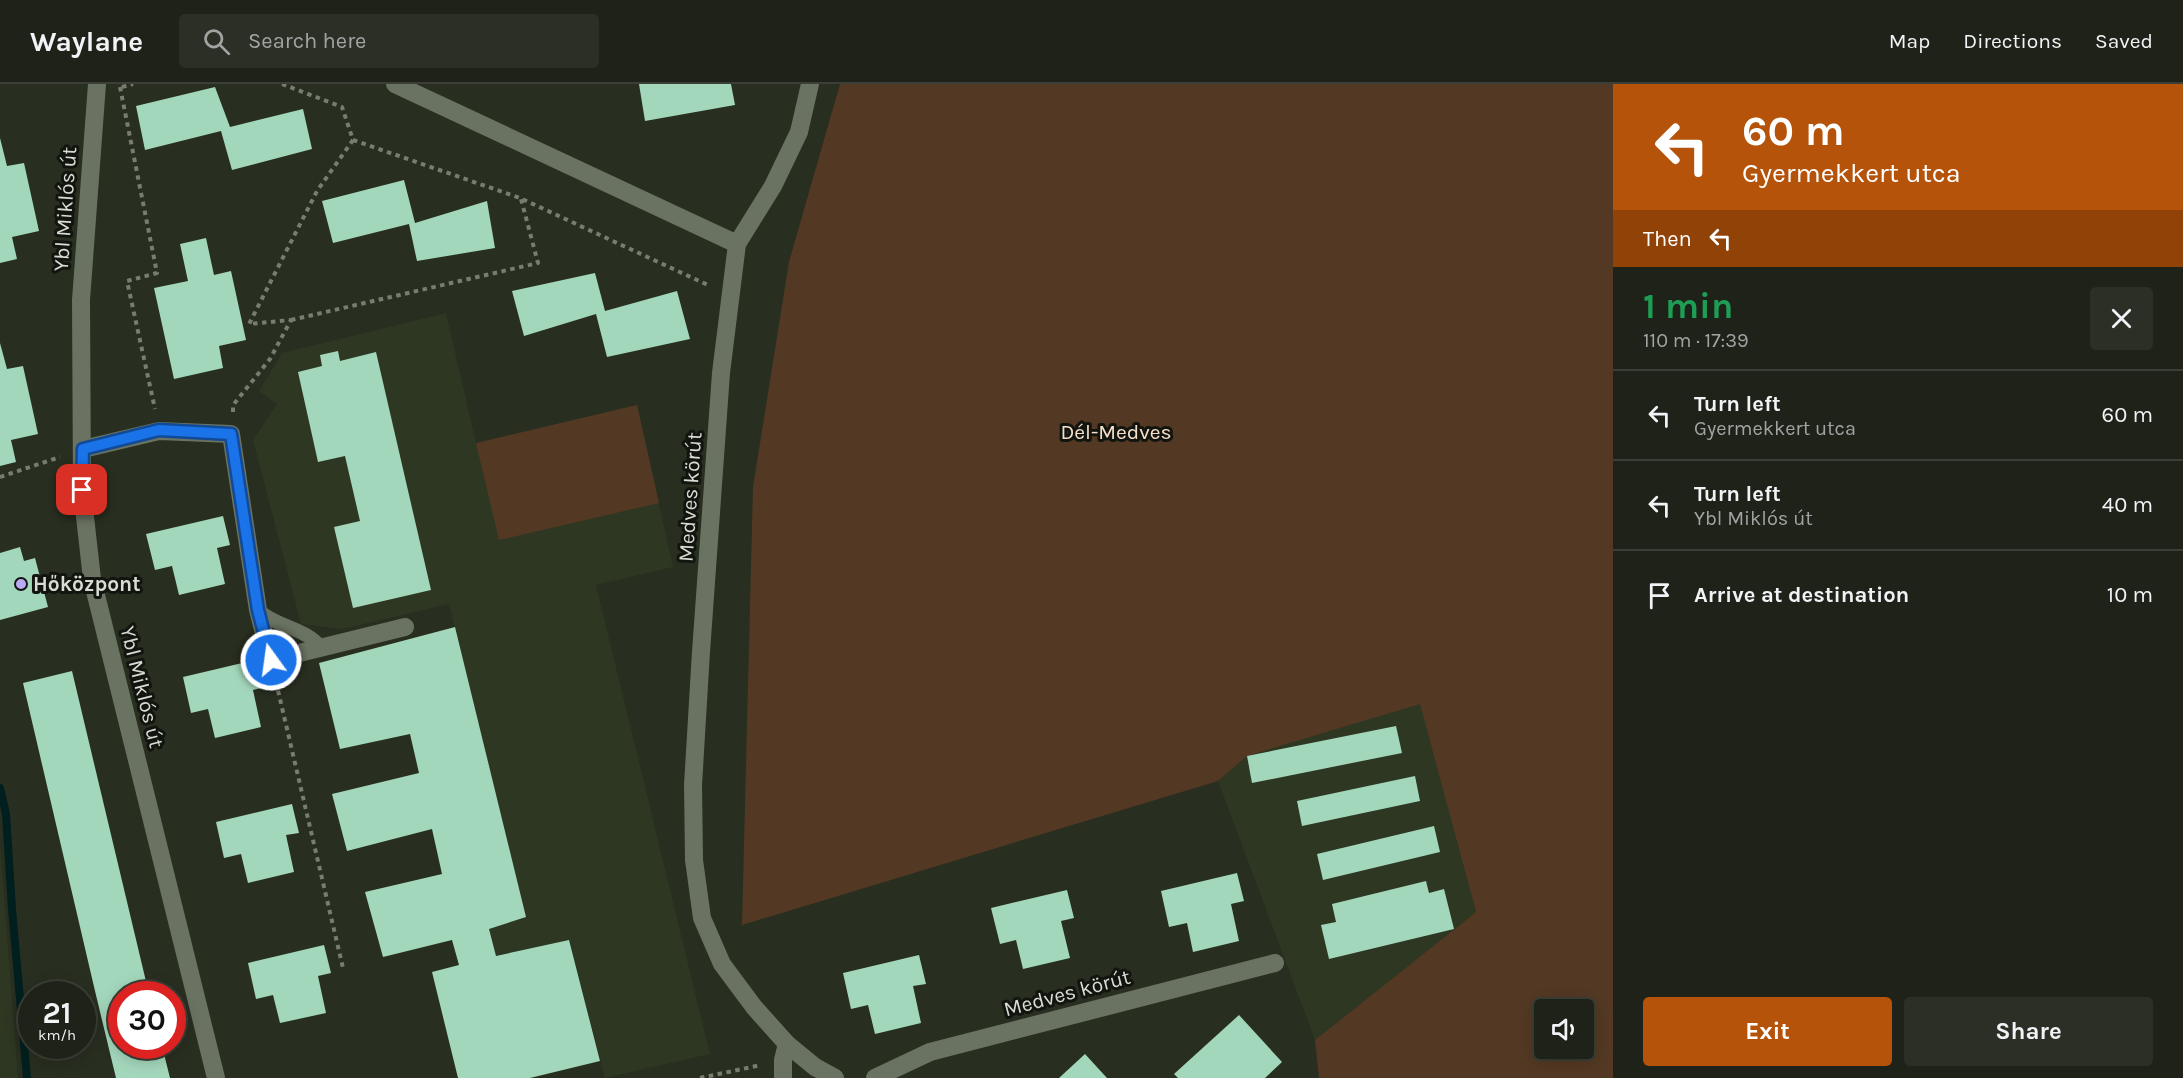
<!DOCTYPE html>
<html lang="en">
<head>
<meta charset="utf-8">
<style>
  :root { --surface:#1e2218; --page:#2b2f25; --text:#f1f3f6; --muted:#a1a4a2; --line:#3c3f37; --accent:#b45309 }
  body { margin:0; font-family:Karla,sans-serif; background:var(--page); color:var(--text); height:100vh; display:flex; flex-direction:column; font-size:22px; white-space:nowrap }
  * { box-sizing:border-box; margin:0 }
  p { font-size:20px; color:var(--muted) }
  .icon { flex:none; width:33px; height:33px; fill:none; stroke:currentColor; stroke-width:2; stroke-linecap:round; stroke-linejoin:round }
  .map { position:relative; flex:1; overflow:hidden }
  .panel { display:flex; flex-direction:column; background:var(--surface); width:570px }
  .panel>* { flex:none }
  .top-card { background:#b45309; color:#fff; overflow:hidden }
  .tools { position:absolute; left:1534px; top:915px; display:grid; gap:12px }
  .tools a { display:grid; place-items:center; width:60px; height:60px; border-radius:6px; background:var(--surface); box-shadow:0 3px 15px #0003,0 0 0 2px var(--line); font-size:30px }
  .speed { position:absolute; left:18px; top:897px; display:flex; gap:12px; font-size:30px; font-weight:700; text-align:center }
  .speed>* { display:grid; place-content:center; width:78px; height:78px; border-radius:50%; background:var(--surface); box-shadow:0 3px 15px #0003,0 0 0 2px var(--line); line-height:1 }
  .speed small { font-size:15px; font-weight:400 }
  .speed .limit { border:9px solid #d22; background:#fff; color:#111 }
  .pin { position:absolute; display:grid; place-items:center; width:51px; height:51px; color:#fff; margin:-26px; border-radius:12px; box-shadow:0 3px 9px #0006 }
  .me { position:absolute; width:66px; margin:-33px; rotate:346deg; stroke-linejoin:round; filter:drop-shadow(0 0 4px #0008) }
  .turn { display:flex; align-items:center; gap:21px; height:126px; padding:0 30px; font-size:27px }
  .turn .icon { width:78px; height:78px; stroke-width:2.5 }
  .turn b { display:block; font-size:42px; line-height:51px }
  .then { display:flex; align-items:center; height:57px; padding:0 30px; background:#0003; gap:12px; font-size:22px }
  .round { display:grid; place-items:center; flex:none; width:63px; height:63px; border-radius:6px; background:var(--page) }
  .head { display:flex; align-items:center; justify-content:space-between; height:102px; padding:0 30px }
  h1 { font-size:36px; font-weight:700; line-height:45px; color:#1e9e55 }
  .button { display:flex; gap:12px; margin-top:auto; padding:12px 30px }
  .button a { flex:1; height:69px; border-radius:6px; background:var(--accent); color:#fff; font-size:24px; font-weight:700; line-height:69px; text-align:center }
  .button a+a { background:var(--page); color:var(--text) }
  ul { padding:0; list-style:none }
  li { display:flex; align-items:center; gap:18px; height:90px; padding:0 30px; border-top:2px solid var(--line) }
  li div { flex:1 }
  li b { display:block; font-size:22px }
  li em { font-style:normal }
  header { display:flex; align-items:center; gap:36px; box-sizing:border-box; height:84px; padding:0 30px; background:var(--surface); border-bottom:2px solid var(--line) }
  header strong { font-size:28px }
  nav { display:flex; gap:33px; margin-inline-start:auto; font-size:21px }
  .search { width:420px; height:54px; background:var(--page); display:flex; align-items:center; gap:15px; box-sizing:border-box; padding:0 21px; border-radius:6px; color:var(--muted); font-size:22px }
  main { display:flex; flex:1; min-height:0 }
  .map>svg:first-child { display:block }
</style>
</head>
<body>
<header>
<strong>Waylane</strong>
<div class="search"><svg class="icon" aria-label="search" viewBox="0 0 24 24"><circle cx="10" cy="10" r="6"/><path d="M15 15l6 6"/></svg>Search here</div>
<nav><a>Map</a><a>Directions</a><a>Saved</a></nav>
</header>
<main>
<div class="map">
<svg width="1613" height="994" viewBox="0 0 1613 994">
  <rect width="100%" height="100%" fill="#282e20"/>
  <g fill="#2e3722">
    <path d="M 446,229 L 476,359 L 637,321 L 673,483 L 596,501 L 710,970 L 605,994 L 569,856 L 496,872 L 489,845 L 526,833 L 449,520 L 342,545 L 301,540 L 253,356 L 277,320 L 259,307 L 282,269 Z"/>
    <path d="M 1420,619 L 1476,828 L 1315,956 L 1218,697 L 1247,672 Z"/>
    <path d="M 0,762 L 18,994 L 0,994 Z"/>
  </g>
  <g fill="#533923" fill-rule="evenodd">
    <path d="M 840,0 L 1613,0 L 1613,994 L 1319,994 L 1315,956 L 1476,828 L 1420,620 L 1247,672 L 1218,697 L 742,841 L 753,403 L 789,178 ZM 1545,926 L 1584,926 L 1584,964 L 1545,964 Z"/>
    <path d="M 637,321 L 659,419 L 499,456 L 476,359 Z"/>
  </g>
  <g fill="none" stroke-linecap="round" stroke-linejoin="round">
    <path stroke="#001f1e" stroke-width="8" d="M 0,704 L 6,730 L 12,825 L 27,994"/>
  </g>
  <g fill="#a3d7bb">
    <path d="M 639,0 L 731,0 L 735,21 L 645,37 Z"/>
    <path d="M 215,3 L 230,43 L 303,25 L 312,65 L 232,86 L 221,47 L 145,66 L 136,22 Z"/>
    <path d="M 0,54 L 7,82 L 24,79 L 39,147 L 12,153 L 17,175 L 0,179 Z"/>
    <path d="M 404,96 L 415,139 L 487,117 L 495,164 L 417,177 L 409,140 L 333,159 L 322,117 Z"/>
    <path d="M 206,154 L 214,191 L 231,187 L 246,256 L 219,262 L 223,284 L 174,295 L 154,204 L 188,197 L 180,160 Z"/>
    <path d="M 595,189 L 605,227 L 677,207 L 690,255 L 607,273 L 596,230 L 524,252 L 512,207 Z"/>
    <path d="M 0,259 L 7,285 L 23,282 L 38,350 L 11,356 L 16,378 L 0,382 Z"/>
    <path d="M 338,267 L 340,277 L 376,268 L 431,506 L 353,524 L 334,443 L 360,437 L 345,372 L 318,378 L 298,288 L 322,282 L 320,271 Z"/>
    <path d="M 223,432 L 230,461 L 217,464 L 225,500 L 179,511 L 172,482 L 155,486 L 146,450 Z"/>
    <path d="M 20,463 L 24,477 L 35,474 L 48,523 L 0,536 L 0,469 Z"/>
    <path d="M 455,543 L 526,833 L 489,845 L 496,872 L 569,856 L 600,977 L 530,994 L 458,994 L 432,888 L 459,881 L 452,856 L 383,873 L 365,808 L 442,790 L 432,745 L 347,767 L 332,710 L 419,689 L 410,650 L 340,665 L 319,579 Z"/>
    <path d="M 259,575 L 265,603 L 253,606 L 261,643 L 215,654 L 208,625 L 191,629 L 183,593 Z"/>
    <path d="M 72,587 L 149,910 L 122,910 L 122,962 L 162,962 L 170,994 L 116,994 L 95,907 L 23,599 Z"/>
    <path d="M 1396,642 L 1402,669 L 1252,699 L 1247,672 Z"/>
    <path d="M 1415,692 L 1420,717 L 1302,742 L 1297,717 Z"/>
    <path d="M 292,720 L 299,749 L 286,751 L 294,788 L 248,799 L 241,770 L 224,774 L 216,738 Z"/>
    <path d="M 1434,742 L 1440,768 L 1323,796 L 1317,770 Z"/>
    <path d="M 1237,789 L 1244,817 L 1231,820 L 1239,857 L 1193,868 L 1187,839 L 1169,843 L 1161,807 Z"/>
    <path d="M 1426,797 L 1429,809 L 1444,805 L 1454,845 L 1329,875 L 1321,841 L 1336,838 L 1332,820 Z"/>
    <path d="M 1067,806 L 1074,834 L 1061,837 L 1070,874 L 1023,885 L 1016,856 L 1000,860 L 991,824 Z"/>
    <path d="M 324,861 L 331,889 L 318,892 L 326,929 L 280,939 L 273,911 L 256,915 L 248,879 Z"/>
    <path d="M 919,871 L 926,900 L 913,902 L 921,939 L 875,950 L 868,921 L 851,925 L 843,889 Z"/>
    <path d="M 1239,931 L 1282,978 L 1265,994 L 1178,994 L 1174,990 Z"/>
    <path d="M 1085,970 L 1107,994 L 1059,994 Z"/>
  </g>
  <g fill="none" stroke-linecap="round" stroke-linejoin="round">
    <g stroke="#777d71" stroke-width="4" stroke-dasharray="4.5 4.5" stroke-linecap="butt">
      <path d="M 282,0 L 342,23 L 353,56 L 520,114 L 710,202"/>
      <path d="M 120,3 L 157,189 L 127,197 L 155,325"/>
      <path d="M 122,3 L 133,0"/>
      <path d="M 291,236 L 538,179 L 521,115"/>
      <path d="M 233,328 L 233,321 L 270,275 L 291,236 L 249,240 L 317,107 L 353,56"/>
      <path d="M 0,393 L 60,373"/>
      <path d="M 276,598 L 343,884"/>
      <path d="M 700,994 L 761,981"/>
    </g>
    <path stroke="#6a7261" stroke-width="14" d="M 258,526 C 276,543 307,544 321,564"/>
    <g stroke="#6a7261" stroke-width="18">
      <path d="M 97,0 L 81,216 L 82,406 L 92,495 L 216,994"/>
      <path d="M 395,0 L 737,160"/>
      <path d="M 810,0 L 799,48 L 773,102 L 737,160 L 721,289 L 701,568 L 693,701 L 694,776 L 702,834 L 722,880 L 754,923 L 787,960 L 815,983 L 835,994"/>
      <path d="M 83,365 L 159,347 L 231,350 L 258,526 L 271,576 L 405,543"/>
      <path d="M 783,994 L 783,976 L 787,960"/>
      <path d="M 875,994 L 930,968 L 1275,879"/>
    </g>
  </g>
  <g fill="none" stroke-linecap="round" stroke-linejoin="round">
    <defs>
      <path id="route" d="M 82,406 L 83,365 L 159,346 L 231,350 L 258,526 L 271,576"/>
    </defs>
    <use href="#route" stroke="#114b97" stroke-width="15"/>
    <use href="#route" stroke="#1a73e8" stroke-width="10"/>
  </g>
  <circle fill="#baaaf6" stroke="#12150f" stroke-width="2" cx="21" cy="500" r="6"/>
  <g text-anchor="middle" stroke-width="6" stroke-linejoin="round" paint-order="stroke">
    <g font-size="21" fill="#d8dcd3" stroke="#12150f">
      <text transform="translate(65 125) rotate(-86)" y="7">Ybl Miklós út</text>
      <text transform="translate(690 413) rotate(-86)" y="7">Medves körút</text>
      <text transform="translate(142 603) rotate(76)" y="7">Ybl Miklós út</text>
      <text transform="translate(1067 909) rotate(-15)" y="7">Medves körút</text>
    </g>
    <g font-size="21" fill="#f8dfca" stroke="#12150f">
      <text x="1116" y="355">Dél-Medves</text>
    </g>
    <g font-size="21" font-weight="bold" fill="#d8dcd3" stroke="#12150f" text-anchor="start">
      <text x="33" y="507">Hőközpont</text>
    </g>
  </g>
</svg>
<div class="tools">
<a><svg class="icon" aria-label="sound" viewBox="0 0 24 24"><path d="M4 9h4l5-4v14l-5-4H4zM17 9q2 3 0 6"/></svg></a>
</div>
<div class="speed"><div>21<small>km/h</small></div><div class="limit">30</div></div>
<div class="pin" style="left:82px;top:406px;background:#d93025"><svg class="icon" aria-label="arrive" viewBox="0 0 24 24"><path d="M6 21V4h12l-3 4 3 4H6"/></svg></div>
<svg class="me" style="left:271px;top:576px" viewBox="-20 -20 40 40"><circle r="17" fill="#1a73e8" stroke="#fff" stroke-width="3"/><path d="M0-11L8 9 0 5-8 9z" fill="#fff"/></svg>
</div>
<section class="panel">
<div class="top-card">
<div class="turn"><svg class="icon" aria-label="left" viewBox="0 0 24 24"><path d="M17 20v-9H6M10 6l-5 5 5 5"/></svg><div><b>60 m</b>Gyermekkert utca</div></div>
<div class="then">Then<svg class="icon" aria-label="left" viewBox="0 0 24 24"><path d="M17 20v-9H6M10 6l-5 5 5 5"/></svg></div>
</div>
<div class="head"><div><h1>1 min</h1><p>110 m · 17:39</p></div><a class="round"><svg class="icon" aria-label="close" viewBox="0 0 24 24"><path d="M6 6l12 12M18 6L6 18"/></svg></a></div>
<ul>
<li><svg class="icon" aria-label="left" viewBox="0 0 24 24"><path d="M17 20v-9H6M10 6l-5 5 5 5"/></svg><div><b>Turn left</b><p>Gyermekkert utca</p></div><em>60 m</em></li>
<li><svg class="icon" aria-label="left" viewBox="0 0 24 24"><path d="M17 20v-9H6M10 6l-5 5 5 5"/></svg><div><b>Turn left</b><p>Ybl Miklós út</p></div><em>40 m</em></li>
<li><svg class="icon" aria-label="arrive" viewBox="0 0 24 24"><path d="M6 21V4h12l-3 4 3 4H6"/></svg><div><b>Arrive at destination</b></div><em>10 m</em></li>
</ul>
<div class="button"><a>Exit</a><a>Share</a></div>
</section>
</main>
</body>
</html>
